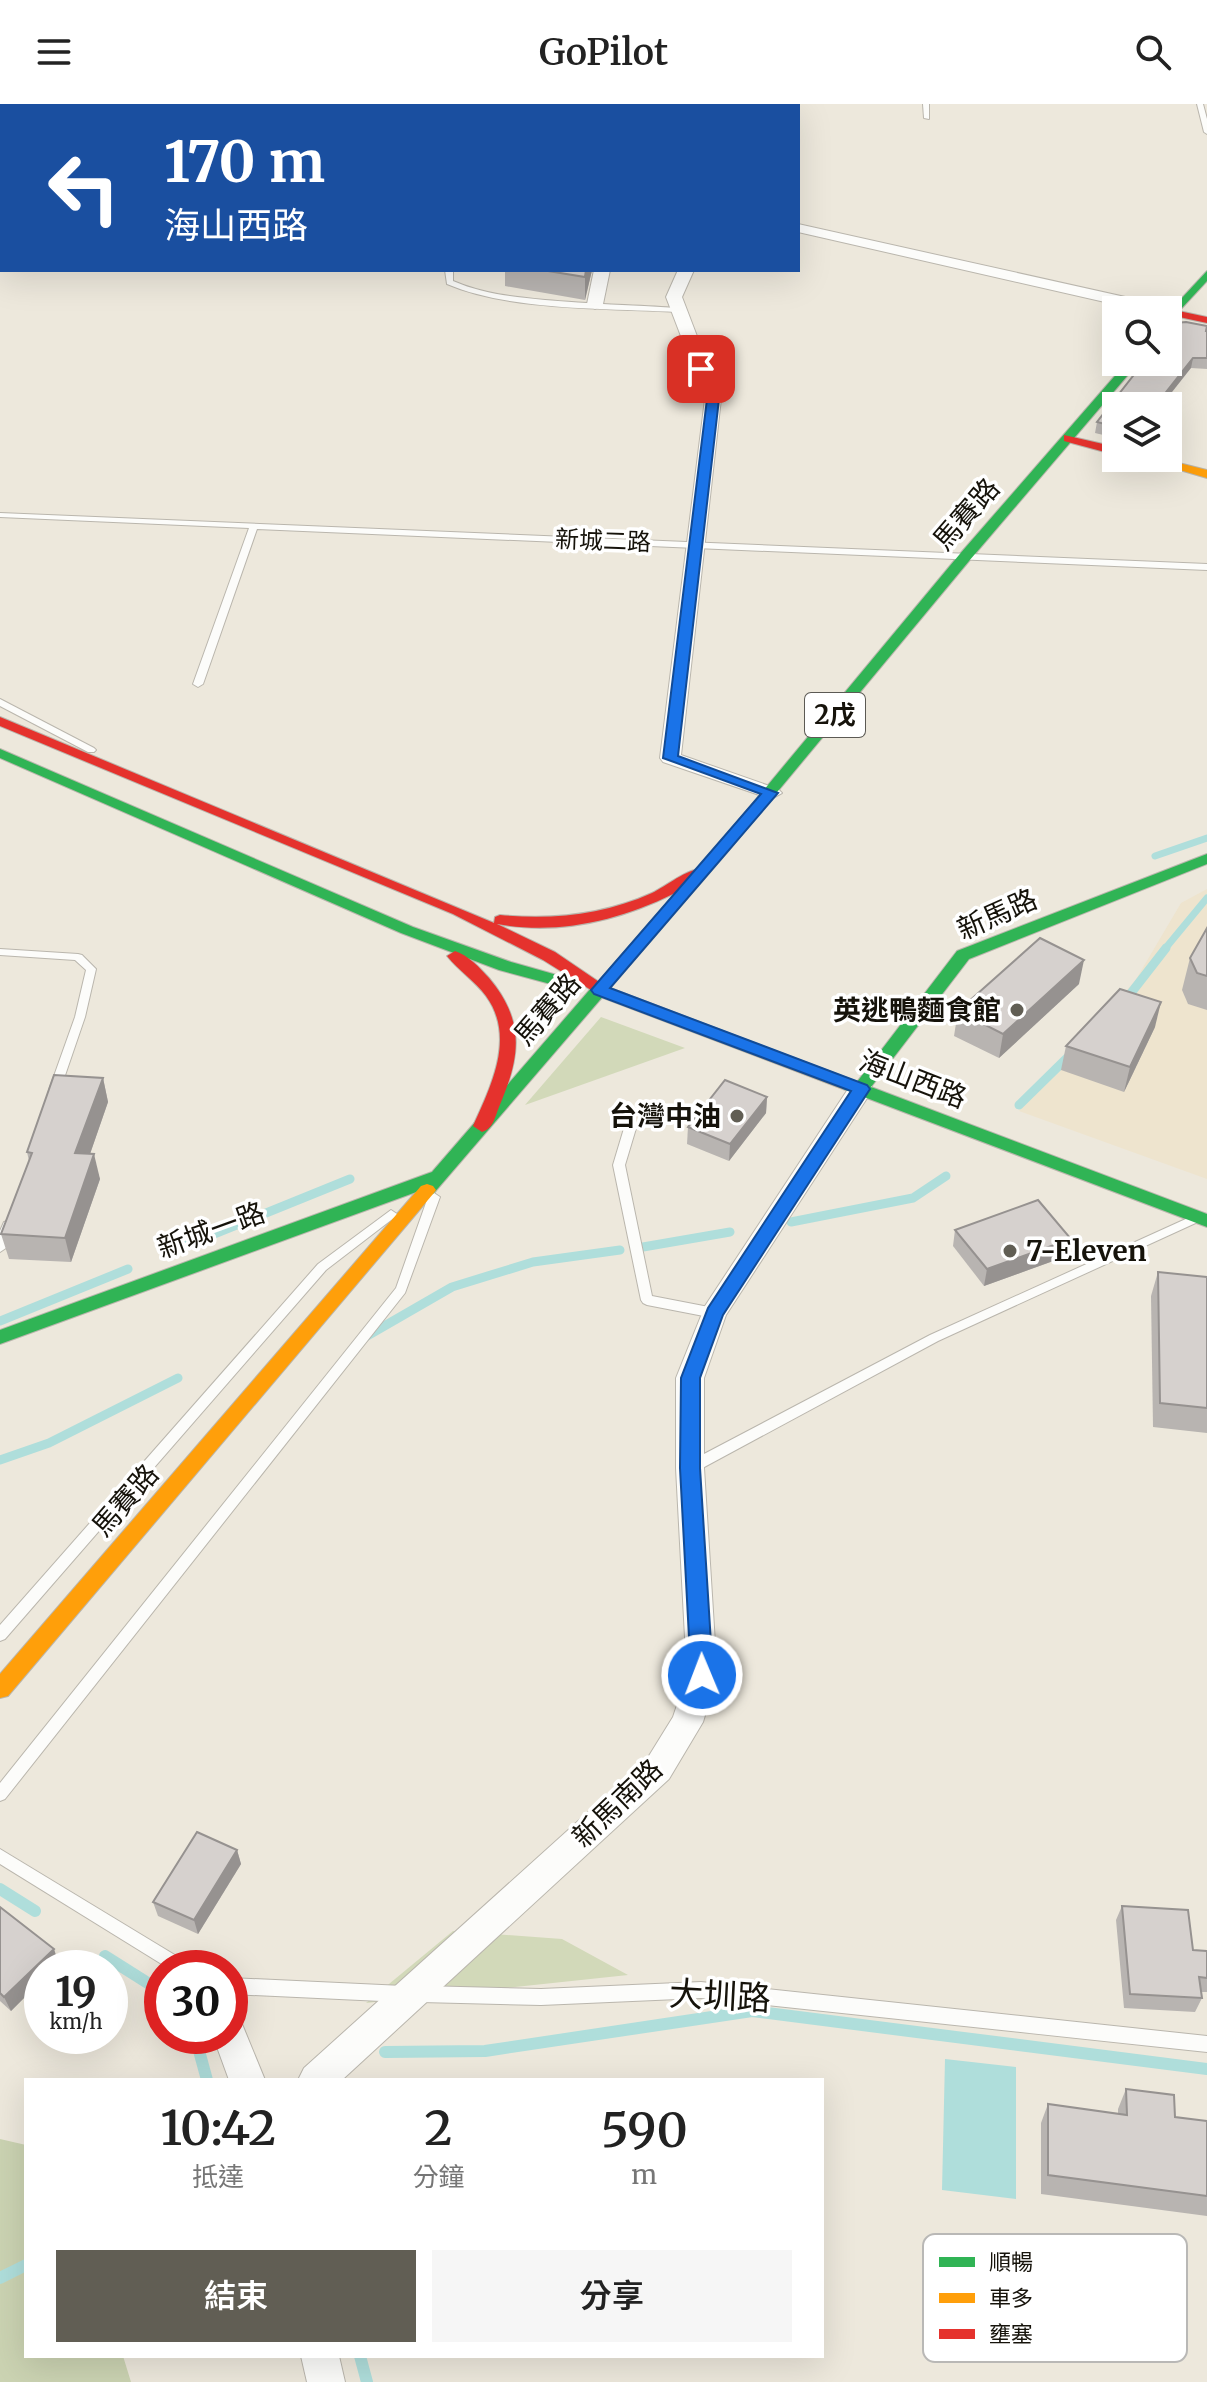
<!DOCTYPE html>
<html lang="zh-TW">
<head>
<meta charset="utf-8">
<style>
  :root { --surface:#fff; --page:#f6f6f6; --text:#222; --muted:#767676; --accent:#615e54 }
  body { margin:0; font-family:Merriweather,"Noto Sans TC",serif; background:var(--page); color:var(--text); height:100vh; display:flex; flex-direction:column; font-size:30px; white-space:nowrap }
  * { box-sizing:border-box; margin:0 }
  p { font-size:26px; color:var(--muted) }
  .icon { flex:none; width:44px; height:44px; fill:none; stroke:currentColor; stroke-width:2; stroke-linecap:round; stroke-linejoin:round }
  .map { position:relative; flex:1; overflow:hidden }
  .side { position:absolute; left:24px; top:1974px; width:800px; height:280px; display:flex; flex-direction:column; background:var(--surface); border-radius:0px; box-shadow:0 8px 32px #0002 }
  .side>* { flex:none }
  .banner { position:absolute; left:0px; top:0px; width:800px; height:168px; box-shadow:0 8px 32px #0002; background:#1a4fa0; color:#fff; overflow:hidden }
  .buttons { position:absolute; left:1102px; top:192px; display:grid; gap:16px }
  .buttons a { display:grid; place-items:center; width:80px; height:80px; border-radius:0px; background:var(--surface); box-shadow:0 8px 32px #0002; font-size:40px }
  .speed { position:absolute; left:24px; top:1846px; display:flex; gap:16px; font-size:40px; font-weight:700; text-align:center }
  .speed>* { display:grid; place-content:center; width:104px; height:104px; border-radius:50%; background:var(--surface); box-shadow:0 8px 32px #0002; line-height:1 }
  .speed small { font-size:20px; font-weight:400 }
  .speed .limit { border:12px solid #d22; background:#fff; color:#111 }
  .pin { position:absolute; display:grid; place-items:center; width:68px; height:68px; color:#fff; margin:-34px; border-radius:16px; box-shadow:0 4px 12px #0006 }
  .me { position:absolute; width:88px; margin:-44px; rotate:359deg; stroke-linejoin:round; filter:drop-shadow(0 0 6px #0008) }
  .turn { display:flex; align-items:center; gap:28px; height:168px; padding:0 32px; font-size:36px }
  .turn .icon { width:104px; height:104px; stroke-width:2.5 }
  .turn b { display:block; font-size:56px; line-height:68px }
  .eta { display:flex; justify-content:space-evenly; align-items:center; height:136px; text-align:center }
  .eta b { font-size:48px; font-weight:600; line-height:56px }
  .cta { display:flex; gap:16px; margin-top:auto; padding:16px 32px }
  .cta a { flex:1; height:92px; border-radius:0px; background:var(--accent); color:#fff; font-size:32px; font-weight:600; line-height:92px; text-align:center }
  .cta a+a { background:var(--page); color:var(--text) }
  header { display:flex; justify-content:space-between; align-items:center; height:104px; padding:0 32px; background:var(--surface); font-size:36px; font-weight:600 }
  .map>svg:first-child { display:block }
</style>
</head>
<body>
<header><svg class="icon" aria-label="menu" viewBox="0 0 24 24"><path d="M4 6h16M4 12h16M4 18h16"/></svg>GoPilot<svg class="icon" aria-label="search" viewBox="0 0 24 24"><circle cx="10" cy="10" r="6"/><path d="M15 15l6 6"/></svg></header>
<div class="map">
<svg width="1207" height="2278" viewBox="0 0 1207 2278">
  <rect width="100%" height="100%" fill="#ede8dc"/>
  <path fill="#eee4ce" d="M 1207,785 L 1207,1075 L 1019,1007 L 1135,877 L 1181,799 Z"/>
  <g fill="#d2d9b9">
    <path d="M 601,913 L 685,944 L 525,1001 Z"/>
    <path d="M 453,1827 L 562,1835 L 628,1871 L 366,1899 Z"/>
  </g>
  <path fill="#cbd3b2" d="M 0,2035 L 26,2041 L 26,2252 L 123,2252 L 131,2278 L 0,2278 Z"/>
  <path fill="#afdedb" d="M 945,1955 L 1016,1963 L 1016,2095 L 942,2086 Z"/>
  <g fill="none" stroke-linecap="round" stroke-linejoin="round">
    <path stroke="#afdedb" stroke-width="5" d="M 342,2 L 346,0"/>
    <g stroke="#afdedb" stroke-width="7">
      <path d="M 1155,752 L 1207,734"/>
      <path d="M 1164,846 L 1207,794"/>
    </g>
    <g stroke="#afdedb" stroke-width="9">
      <path d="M 1124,898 L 1166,844"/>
      <path d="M 1019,1001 L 1071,950"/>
      <path d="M 791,1118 L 913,1094 L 946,1072"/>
      <path d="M 187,1141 L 350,1075"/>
      <path d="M 643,1143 L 730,1128"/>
      <path d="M 0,1217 L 128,1165"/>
      <path d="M 367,1232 L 452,1183 L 533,1158 L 620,1146"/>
      <path d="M 0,1356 L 49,1339 L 178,1274"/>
    </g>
    <g stroke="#afdedb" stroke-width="12">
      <path d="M 0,1785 L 35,1807"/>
      <path d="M 105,1852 L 162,1888"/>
      <path d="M 195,1932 L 207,1976"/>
      <path d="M 385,1948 L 485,1947 L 752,1907 L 1207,1965"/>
      <path d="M 0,2174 L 26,2161"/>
      <path d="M 360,2252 L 367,2278"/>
    </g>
    <defs>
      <g id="lane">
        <path d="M 923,0 L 929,0 L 929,15 L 924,14 Z"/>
        <path d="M 1197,0 L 1203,0 L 1207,15 L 1207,30 L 1204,28 Z"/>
        <path d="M 445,166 L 453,166 L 453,177 C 483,190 514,193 545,196 C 589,200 633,201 677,204 L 681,206 L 677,208 C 608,204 510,207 447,180 Z"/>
        <path d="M 0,409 L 1207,460 L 1207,466 L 257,425 L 203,580 L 198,583 L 193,580 L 249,424 L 0,413 Z"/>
        <path d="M 0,595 L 94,644 L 96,646 L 94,648 L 88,648 L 0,602 Z"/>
        <path d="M 0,845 L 78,850 L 82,851 L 96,865 L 85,913 L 59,989 L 51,989 L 49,986 L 75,913 L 86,866 L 75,856 L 0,851 Z"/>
        <path d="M 631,1017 L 637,1021 L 625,1061 L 652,1192 L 714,1204 L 718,1206 L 720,1209 L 718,1212 L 714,1214 L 647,1201 L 643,1199 L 641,1196 L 613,1061 L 625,1021 Z"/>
        <path d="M 434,1089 L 440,1093 L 405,1189 L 5,1695 L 0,1697 L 0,1679 L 396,1184 L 428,1093 Z"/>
        <path d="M 391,1106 L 397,1110 L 395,1113 L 326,1166 L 5,1535 L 0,1537 L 0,1521 L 318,1160 Z"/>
        <path d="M 1199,1109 L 1207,1110 L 1207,1118 L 1200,1117 L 938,1237 L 695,1368 L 690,1369 L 685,1368 L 683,1364 L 685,1360 L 930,1231 Z"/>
        <path d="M 8,1117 L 14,1121 L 6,1144 L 0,1148 L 0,1127 L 4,1118 Z"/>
        <path d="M 0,1745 L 188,1859 L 190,1864 L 168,1864 L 0,1760 Z"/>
        <path d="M 230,1874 L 403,1882 L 409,1885 L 411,1890 L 409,1895 L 403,1898 L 230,1890 Z"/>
        <path d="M 701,1878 L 1207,1932 L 1207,1948 L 701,1894 L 541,1901 L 421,1898 L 415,1895 L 413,1890 L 415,1885 L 421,1882 L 541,1885 Z"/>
      </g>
      <g id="street">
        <path d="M 637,0 L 651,0 L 652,2 L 638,2 Z"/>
        <path d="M 748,0 L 762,0 L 747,2 Z"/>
        <path d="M 798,120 L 1161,201 L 1169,206 L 1140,206 L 798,128 Z"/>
        <path d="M 594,166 L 610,166 L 603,200 L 595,205 L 587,200 Z"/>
        <path d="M 678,166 L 694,166 L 682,193 L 721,295 L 681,651 L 778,685 L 782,689 L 771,695 L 663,658 L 660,654 L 705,295 L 666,193 Z"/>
        <path d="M 861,977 L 870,979 L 873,985 L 726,1211 L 704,1274 L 704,1364 L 717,1571 L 703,1618 L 669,1675 L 342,1976 L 298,1976 L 304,1964 L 647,1655 L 673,1613 L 687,1571 L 676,1364 L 676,1274 L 705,1202 L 852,979 Z"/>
        <path d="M 230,1915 L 242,1920 L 265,1976 L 229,1976 L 213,1932 L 230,1932 Z"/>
        <path d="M 301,2252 L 339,2252 L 345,2278 L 307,2278 Z"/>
      </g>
      <g id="fast">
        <path d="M 1207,167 L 1207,177 L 1168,219 L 1168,209 Z"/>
        <path d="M 1127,258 L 1139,258 L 969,457 L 729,746 L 719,746 L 719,740 L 959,451 Z"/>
        <path d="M 0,645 L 413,823 L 511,858 L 564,873 L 566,877 L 558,882 L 499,866 L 401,829 L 0,654 Z"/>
        <path d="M 1207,750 L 1207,760 L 969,855 L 871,983 L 1207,1110 L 1207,1123 L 843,985 L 841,981 L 843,977 L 857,978 L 957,847 Z"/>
        <path d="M 599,881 L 607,886 L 605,890 L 433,1090 L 427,1092 L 419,1087 L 0,1240 L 0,1226 L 432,1068 L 593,882 Z"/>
      </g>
      <g id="slow">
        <path d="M 1139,354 L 1159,354 L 1207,366 L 1207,374 Z"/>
        <path d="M 724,738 L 729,740 L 729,746 L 610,884 L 855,977 L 857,981 L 855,985 L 843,985 L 593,890 L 591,886 L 719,740 Z"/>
        <path d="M 427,1080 L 433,1082 L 436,1086 L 433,1090 L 8,1592 L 0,1594 L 0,1570 L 421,1082 Z"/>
      </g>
      <g id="jam">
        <path d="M 1174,206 L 1207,213 L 1207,219 L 1170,211 L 1169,209 Z"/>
        <path d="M 1064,331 L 1116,343 L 1116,351 L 1064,337 Z"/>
        <path d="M 0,613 L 494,819 L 495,813 L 500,811 C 553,816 603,811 652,789 C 667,782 691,761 707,765 L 710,768 C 700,778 685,784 673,790 C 618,817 557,831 497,820 L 555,848 L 605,882 L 607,886 L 599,891 L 543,856 L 453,810 L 0,622 Z"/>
        <path d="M 455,847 C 468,851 480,864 489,874 C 526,918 520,954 499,1003 C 495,1013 493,1025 482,1028 L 473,1022 C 491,982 516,933 486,892 C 475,877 459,867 447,852 Z"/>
      </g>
    </defs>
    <use href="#lane" stroke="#bab6ad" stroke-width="2"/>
    <use href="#street" stroke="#bab6ad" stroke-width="2"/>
    <use href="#fast" stroke="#bab6ad" stroke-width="2"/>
    <use href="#slow" stroke="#bab6ad" stroke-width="2"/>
    <use href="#jam" stroke="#bab6ad" stroke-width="2"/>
    <use href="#lane" fill="#fcfcfa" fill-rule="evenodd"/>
    <use href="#street" fill="#fcfcfa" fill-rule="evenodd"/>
    <use href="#fast" fill="#30b455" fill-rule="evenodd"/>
    <use href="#slow" fill="#ff9f0a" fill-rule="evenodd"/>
    <use href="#jam" fill="#e5322d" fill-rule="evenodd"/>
  </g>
  <g fill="#b8b4b1">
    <path d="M 505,166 L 592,166 L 585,196 L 505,182 Z"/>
    <path d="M 1207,222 L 1207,265 L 1191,264 L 1116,302 L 1116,334 L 1095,329 L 1097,318 Z"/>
    <path d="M 1207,824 L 1207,906 L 1188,900 L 1182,886 L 1190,854 Z"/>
    <path d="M 1079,880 L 999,954 L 954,932 L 958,907 Z"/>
    <path d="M 1155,923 L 1124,988 L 1061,966 L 1066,942 Z"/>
    <path d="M 103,974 L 108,998 L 90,1050 L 100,1075 L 71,1158 L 9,1155 L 1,1130 L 29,1057 L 27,1048 Z"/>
    <path d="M 767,993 L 766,1009 L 729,1057 L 687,1040 L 688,1023 Z"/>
    <path d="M 955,1126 L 1071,1135 L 1067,1152 L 984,1182 L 953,1142 Z"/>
    <path d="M 1158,1168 L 1207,1173 L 1207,1329 L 1153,1323 L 1151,1192 Z"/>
    <path d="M 237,1746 L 241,1760 L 198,1830 L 158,1812 L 153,1798 Z"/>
    <path d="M 1122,1802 L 1193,1846 L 1207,1847 L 1207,1888 L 1201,1888 L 1202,1894 L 1195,1908 L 1124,1904 L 1116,1816 Z"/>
    <path d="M 0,1803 L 59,1860 L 42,1864 L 42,1876 L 11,1907 L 0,1897 Z"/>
    <path d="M 1126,1985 L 1175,2013 L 1207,2017 L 1207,2112 L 1041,2090 L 1041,2019 L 1048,2000 L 1118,2010 L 1118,2005 Z"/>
  </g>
  <g fill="#969290">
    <path d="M 586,166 L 592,166 L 585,196 L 585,173 Z"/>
    <path d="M 1193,254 L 1191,264 L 1161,302 L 1155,302 Z"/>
    <path d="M 1084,856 L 1079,880 L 999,954 L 1003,930 Z"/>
    <path d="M 1161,898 L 1155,923 L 1124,988 L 1130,963 Z"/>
    <path d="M 103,974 L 108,998 L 82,1073 L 75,1049 Z"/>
    <path d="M 767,993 L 766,1009 L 729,1057 L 730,1040 Z"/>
    <path d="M 94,1050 L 100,1075 L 71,1158 L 65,1134 Z"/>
    <path d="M 1071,1135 L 1067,1152 L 984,1182 L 987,1165 Z"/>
    <path d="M 237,1746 L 241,1760 L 198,1830 L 194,1816 Z"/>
    <path d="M 54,1845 L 59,1860 L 55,1864 L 42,1864 L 42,1876 L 11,1907 L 4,1893 Z"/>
  </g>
  <g fill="#d6d1ce" stroke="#969290" stroke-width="2">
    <path d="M 542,166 L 586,166 L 585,173 Z"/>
    <path d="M 1186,218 L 1207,222 L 1206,227 L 1207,227 L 1207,254 L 1193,254 L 1155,302 L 1116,302 L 1116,323 L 1097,318 L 1144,258 L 1168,258 L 1168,228 L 1175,219 Z"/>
    <path d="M 1207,824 L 1207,872 L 1197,869 L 1190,854 Z"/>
    <path d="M 1040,834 L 1084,856 L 1003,930 L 958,907 Z"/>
    <path d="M 1120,885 L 1161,898 L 1130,963 L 1066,942 Z"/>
    <path d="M 54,971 L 103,974 L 75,1049 L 94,1050 L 65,1134 L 1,1130 L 32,1049 L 27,1048 Z"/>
    <path d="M 725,976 L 767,993 L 730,1040 L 688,1023 Z"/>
    <path d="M 1038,1096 L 1071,1135 L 987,1165 L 955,1126 Z"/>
    <path d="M 1158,1168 L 1207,1173 L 1207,1304 L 1160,1299 Z"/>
    <path d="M 197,1728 L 237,1746 L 194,1816 L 153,1798 Z"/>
    <path d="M 1122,1802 L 1188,1806 L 1193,1846 L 1207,1847 L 1207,1874 L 1199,1873 L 1202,1894 L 1130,1890 Z"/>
    <path d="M 0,1803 L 54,1845 L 4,1893 L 0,1889 Z"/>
    <path d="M 1126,1985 L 1174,1991 L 1175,2013 L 1207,2017 L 1207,2092 L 1048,2071 L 1048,2000 L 1127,2011 Z"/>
  </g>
  <path fill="#1a73e8" stroke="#114b97" stroke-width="2" d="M 697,263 L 705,263 L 719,295 L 678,652 L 778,689 L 610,884 L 867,981 L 870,985 L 723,1211 L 700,1274 L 700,1364 L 713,1571 L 710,1577 L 702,1580 L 694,1577 L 691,1571 L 680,1364 L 681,1274 L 708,1204 L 851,987 L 594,890 L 591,886 L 761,690 L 663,654 L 707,295 Z"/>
  <g fill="#615e54" stroke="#fff" stroke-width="3">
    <circle cx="1017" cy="906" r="8"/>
    <circle cx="737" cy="1012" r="8"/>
    <circle cx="1010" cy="1147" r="8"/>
  </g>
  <g text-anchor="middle" stroke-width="7" stroke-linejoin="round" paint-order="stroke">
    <g font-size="24" fill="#16130b" stroke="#fff">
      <text transform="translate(603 437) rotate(2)" y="8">新城二路</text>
    </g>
    <rect fill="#fff" stroke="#5c5a54" stroke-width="2" x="805" y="589" width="60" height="44" rx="6"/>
    <g font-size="26" font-weight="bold" fill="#16130b">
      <text x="835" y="620">2戊</text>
    </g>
    <g font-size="28" fill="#16130b" stroke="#fff">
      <text transform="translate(966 410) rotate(-49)" y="10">馬賽路</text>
      <text transform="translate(997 810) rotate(-24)" y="10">新馬路</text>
      <text transform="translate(547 905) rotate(-49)" y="10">馬賽路</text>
      <text transform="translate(913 975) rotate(21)" y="10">海山西路</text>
      <text transform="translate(211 1126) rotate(-20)" y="10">新城一路</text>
      <text transform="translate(125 1396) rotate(-49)" y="10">馬賽路</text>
      <text transform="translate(617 1699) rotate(-44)" y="10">新馬南路</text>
    </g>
    <g font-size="28" font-weight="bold" fill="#16130b" stroke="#fff" text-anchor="end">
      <text x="1001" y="916">英逃鴨麵食館</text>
      <text x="721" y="1022">台灣中油</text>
      <text x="1026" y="1157" text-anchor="start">7-Eleven</text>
    </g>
    <g font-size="34" fill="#16130b" stroke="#fff">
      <text transform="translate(720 1892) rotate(3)" y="12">大圳路</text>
    </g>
  </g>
  <rect x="923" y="2130" width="264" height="128" rx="12" fill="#fff" stroke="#b9b8b6" stroke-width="2"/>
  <rect x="939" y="2153" width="36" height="10" fill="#30b455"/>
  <rect x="939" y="2189" width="36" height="10" fill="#ff9f0a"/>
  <rect x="939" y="2225" width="36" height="10" fill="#e5322d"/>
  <g font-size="22" fill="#16130b">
    <text x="989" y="2166">順暢</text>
    <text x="989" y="2202">車多</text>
    <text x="989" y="2238">壅塞</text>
  </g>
</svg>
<div class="buttons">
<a><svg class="icon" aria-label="search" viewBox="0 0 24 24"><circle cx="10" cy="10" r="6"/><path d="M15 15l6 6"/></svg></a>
<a><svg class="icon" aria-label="layers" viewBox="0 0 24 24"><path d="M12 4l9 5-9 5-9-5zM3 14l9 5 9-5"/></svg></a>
</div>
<div class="speed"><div>19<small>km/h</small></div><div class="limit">30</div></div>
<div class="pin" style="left:701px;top:265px;background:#d93025"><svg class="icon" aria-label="arrive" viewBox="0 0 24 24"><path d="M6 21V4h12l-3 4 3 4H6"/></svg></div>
<svg class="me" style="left:702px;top:1571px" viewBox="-20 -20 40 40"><circle r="17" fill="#1a73e8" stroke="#fff" stroke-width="3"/><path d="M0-11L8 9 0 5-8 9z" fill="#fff"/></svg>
<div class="banner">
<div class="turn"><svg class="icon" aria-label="left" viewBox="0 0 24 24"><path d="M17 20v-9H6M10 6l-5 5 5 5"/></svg><div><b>170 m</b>海山西路</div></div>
</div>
<section class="side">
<div class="eta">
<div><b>10:42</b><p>抵達</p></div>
<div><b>2</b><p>分鐘</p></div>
<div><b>590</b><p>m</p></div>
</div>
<div class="cta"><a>結束</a><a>分享</a></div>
</section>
</div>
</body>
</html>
